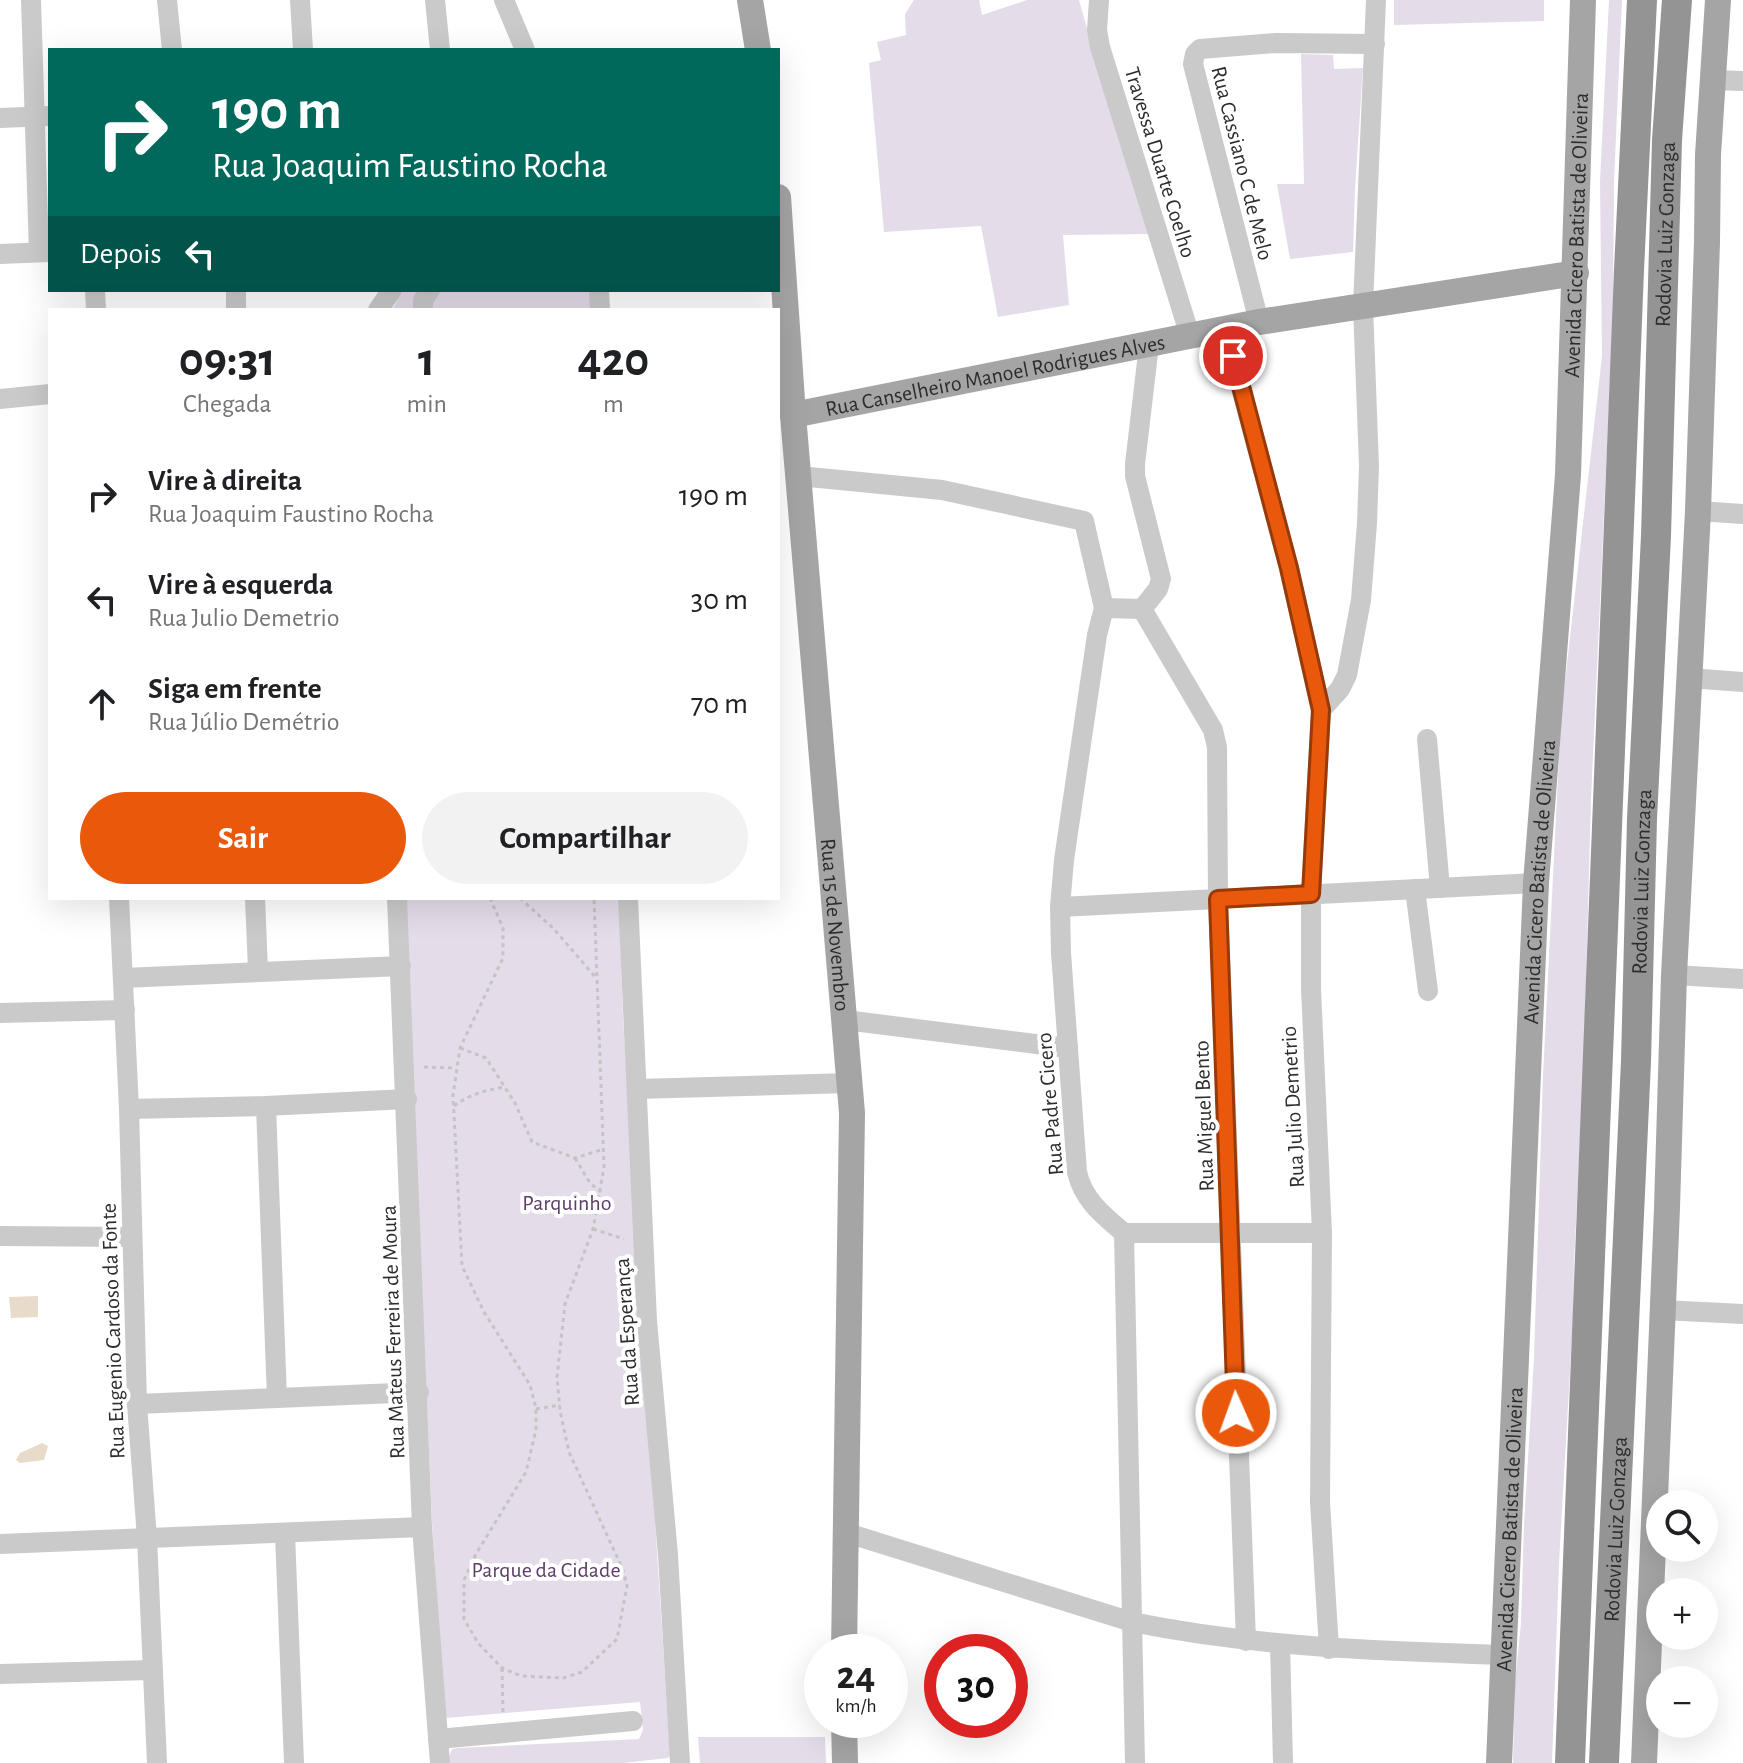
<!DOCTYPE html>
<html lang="pt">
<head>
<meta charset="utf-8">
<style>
  :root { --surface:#fff; --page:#f2f2f2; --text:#202124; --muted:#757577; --accent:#ea580c }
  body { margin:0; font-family:"Alegreya Sans",sans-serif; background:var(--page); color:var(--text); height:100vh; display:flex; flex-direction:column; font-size:30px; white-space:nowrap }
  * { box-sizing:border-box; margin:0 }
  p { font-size:26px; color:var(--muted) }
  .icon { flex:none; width:44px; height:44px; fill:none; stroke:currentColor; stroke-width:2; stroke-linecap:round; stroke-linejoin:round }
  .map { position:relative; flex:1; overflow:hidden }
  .details { position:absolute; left:48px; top:308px; width:732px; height:592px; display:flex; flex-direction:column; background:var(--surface); border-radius:0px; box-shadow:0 8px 32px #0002 }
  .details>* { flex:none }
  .top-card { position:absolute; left:48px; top:48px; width:732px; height:244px; border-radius:0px; box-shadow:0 8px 32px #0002; background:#00695c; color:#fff; overflow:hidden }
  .fabs { position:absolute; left:1646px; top:1490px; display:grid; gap:16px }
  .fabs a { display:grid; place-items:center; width:72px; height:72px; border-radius:50%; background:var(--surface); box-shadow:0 8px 32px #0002; font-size:40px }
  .speed { position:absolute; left:804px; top:1634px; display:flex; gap:16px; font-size:40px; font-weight:700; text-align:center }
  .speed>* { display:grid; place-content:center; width:104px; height:104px; border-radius:50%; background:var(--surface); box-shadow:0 8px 32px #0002; line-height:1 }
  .speed small { font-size:20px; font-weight:400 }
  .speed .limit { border:12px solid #d22; background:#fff; color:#111 }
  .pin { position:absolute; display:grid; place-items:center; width:68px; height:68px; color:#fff; margin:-34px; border:4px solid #fff; border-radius:50%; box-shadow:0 2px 8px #0007 }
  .me { position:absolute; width:88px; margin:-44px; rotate:358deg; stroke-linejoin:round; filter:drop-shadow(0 0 6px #0008) }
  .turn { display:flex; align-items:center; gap:28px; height:168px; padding:0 32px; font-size:36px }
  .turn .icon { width:104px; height:104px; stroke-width:2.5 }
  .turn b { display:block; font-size:56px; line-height:68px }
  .then { display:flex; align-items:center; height:76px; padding:0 32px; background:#0003; gap:16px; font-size:30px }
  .eta { display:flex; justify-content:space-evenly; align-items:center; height:136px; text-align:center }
  .eta b { font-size:48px; font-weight:700; line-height:56px }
  .button { display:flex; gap:16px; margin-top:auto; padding:16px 32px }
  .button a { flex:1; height:92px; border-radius:48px; background:var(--accent); color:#fff; font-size:32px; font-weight:700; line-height:92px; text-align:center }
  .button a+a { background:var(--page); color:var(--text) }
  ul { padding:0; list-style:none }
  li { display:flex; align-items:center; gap:24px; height:104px; padding:0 32px }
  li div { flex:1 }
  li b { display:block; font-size:30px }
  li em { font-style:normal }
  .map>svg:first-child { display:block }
</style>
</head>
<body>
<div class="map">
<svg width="1743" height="1763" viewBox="0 0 1743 1763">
  <rect width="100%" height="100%" fill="#fff"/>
  <g fill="#e5dcea">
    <path d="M 914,0 L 979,0 L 982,15 L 1027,0 L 1079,0 L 1104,89 L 1154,234 L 1063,235 L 1069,305 L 998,317 L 981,226 L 884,232 L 869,63 L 881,60 L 877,42 L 906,35 L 905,14 Z"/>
    <path d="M 1394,0 L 1544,0 L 1544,21 L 1394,25 Z"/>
    <path d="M 1609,0 L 1622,0 L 1614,182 L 1613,315 L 1591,800 L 1584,1057 L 1574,1262 L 1573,1318 L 1559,1563 L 1552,1763 L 1513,1763 L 1515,1681 L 1521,1623 L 1524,1525 L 1534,1358 L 1543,1076 L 1561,717 L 1602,356 L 1600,181 Z"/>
    <path d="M 1301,54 L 1333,55 L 1334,69 L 1363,68 L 1355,188 L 1353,252 L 1290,259 L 1277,184 L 1304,184 Z"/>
    <path d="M 403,290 L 593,290 L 593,310 L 392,310 Z"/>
    <path d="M 405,898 L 619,898 L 623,1018 L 670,1755 L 668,1758 L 623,1763 L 447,1763 L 452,1749 L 458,1748 L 639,1739 L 643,1730 L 640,1702 L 445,1718 L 432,1523 Z"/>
    <path d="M 698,1737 L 825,1737 L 826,1763 L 700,1763 Z"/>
  </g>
  <g fill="#e9dbc9">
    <path d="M 38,1296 L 38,1317 L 11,1318 L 9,1297 Z"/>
    <path d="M 42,1443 L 48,1446 L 44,1460 L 20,1463 L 16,1460 L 20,1453 Z"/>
  </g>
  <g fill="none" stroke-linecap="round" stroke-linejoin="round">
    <g stroke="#c4c4c4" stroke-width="3" stroke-dasharray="4 4" stroke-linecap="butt">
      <path d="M 490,898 L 503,928 L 503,958 L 460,1048 L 453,1095 L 462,1266 L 484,1312 L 530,1385 L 536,1408 L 536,1430 L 526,1472 L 476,1554 L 464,1580 L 464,1619 L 478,1643 L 502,1668 L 521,1676 L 563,1678 L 582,1672 L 617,1639 L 627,1586 L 623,1570 L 569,1452 L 560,1411 L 557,1377 L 565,1304 L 593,1229 L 604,1167 L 594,898"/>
      <path d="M 520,898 L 554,929 L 597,979"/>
      <path d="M 460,1048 L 486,1058 L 515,1103 L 532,1142 L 575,1158 L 604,1149"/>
      <path d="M 424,1067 L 456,1068"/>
      <path d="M 454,1106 C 470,1094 486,1090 505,1087"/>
      <path d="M 575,1158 L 590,1183 L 601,1192"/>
      <path d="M 593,1229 L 624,1239"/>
      <path d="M 536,1409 L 560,1405"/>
      <path d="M 502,1668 L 503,1712"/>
    </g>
    <g stroke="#cacaca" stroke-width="20">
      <path d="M 31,0 L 39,252"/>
      <path d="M 167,0 L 172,50"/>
      <path d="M 300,0 L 303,50"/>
      <path d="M 435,0 L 440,50"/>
      <path d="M 504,0 L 525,50"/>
      <path d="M 1099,0 L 1097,30 L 1100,47 L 1190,336"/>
      <path d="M 1711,80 L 1743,81"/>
      <path d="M 0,118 L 50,116"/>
      <path d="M 0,254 L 50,252"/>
      <path d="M 95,290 L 96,310"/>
      <path d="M 236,290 L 236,310"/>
      <path d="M 599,290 L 600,310"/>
      <path d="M 378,310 L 392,290"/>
      <path d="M 423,310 L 423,300 L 430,290"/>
      <path d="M 1259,322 L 1193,64 L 1195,54 L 1200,49 L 1276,43 L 1375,44"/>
      <path d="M 1225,328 L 1289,568 L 1321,710 L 1311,894 L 1311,989 L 1322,1233 L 1320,1502 L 1329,1649"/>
      <path d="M 0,399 L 50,394"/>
      <path d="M 799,476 L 942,490 L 1084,521 L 1104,608"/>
      <path d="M 1698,511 L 1743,514"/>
      <path d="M 1142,609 L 1213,730 L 1217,747 L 1218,899 L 1246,1641"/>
      <path d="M 1142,609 L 1158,589 L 1161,579 L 1135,476 L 1135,464 L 1149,345"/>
      <path d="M 1689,678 L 1743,682"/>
      <path d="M 1321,710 L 1340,689 L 1347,675 L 1361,600 L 1367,523 L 1369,466 L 1363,306 L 1376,0"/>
      <path d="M 1427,739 L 1440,888"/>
      <path d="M 1415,889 L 1428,991"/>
      <path d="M 119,898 L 129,1109 L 137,1404 L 147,1538 L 157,1763"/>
      <path d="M 255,898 L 258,970"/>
      <path d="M 397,898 L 422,1527 L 440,1763"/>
      <path d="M 628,898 L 647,1321 L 668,1555 L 680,1763"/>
      <path d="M 1060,907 L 1536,883"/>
      <path d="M 1674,975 L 1743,979"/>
      <path d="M 123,978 L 401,966"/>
      <path d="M 0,1013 L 125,1010"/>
      <path d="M 845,1020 L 1068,1048"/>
      <path d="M 637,1089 L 849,1083"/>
      <path d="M 266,1106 L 277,1398"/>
      <path d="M 129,1109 L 266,1106 L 407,1099"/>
      <path d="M 1124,1233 L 1322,1233"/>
      <path d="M 0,1236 L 132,1237"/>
      <path d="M 1662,1310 L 1743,1314"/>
      <path d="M 137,1404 L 419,1392"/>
      <path d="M 844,1532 L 1132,1622 C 1255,1647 1378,1651 1503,1655"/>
      <path d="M 285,1534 L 294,1763"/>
      <path d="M 0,1544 L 422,1527"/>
      <path d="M 1280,1644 L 1283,1763"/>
      <path d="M 0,1674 L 151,1670"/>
      <path d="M 438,1739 L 633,1721"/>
      <path d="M 1135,1763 L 1124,1233 C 1104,1216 1083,1200 1077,1172 L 1061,953 L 1060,907 L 1064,860 L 1097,635 L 1104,608 L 1142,609"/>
    </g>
    <g stroke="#a5a5a5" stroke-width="26">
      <path d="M 750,0 L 758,50"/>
      <path id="s1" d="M 778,197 L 793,415 L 852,1113 L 844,1652"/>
      <path id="s2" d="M 793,415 L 1259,322 L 1576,273"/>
      <path d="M 844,1720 L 845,1763"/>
      <path id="s3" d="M 1499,1763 L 1536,883 L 1568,475 L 1583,0"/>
      <path d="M 1644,1763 L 1667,1208 L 1674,975 L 1698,511 L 1707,242 L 1708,155 L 1718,0"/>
    </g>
    <g stroke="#949494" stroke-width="30">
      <path d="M 1570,1763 L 1629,270 L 1642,0"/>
      <path id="s4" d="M 1604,1763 L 1636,1061 L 1642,819 L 1656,536 L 1667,140 L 1677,0"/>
    </g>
  </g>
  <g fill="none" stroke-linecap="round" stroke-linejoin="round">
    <defs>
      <path id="route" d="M 1233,356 L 1289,568 L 1321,710 L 1311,894 L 1218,899 L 1236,1413"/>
    </defs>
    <use href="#route" stroke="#983908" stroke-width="20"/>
    <use href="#route" stroke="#ea580c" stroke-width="14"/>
  </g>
  <g text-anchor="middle" stroke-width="8" stroke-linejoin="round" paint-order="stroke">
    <g font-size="22" fill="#2d2d2d" stroke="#fff">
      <text transform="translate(1161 162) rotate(73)" y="8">Travessa Duarte Coelho</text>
      <text transform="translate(1243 163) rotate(76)" y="8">Rua Cassiano C de Melo</text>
      <text dy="8" stroke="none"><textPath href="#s4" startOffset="1530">Rodovia Luiz Gonzaga</textPath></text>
      <text dy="8" stroke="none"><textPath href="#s3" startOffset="1530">Avenida Cicero Batista de Oliveira</textPath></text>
      <text dy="8" stroke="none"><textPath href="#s2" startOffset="206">Rua Canselheiro Manoel Rodrigues Alves</textPath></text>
      <text dy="8" stroke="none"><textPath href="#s3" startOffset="882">Avenida Cicero Batista de Oliveira</textPath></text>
      <text dy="8" stroke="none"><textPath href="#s4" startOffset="882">Rodovia Luiz Gonzaga</textPath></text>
      <text dy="8" stroke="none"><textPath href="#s1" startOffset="730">Rua 15 de Novembro</textPath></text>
      <text transform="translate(1049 1104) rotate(-95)" y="8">Rua Padre Cicero</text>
      <text transform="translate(1292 1107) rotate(-93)" y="8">Rua Julio Demetrio</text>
      <text transform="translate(1203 1116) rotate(-92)" y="8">Rua Miguel Bento</text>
      <text transform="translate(112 1331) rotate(-92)" y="8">Rua Eugenio Cardoso da Fonte</text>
      <text transform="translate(392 1332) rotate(-92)" y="8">Rua Mateus Ferreira de Moura</text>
      <text transform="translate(626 1332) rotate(-94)" y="8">Rua da Esperança</text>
      <text dy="8" stroke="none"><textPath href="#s3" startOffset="234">Avenida Cicero Batista de Oliveira</textPath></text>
      <text dy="8" stroke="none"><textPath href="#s4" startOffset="234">Rodovia Luiz Gonzaga</textPath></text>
    </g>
    <g font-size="22" fill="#5b3d67" stroke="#fff">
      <text x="567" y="1210">Parquinho</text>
      <text x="546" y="1577">Parque da Cidade</text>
    </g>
  </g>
</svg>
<div class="fabs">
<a><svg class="icon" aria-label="search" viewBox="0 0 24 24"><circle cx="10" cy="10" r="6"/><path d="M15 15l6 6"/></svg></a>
<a>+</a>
<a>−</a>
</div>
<div class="speed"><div>24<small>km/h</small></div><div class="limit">30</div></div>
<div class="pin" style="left:1233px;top:356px;background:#d93025"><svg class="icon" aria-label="arrive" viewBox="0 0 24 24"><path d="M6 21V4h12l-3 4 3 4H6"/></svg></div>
<svg class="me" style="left:1236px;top:1413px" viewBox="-20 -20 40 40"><circle r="17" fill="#ea580c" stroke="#fff" stroke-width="3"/><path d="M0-11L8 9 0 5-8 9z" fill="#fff"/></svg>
<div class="top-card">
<div class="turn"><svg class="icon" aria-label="right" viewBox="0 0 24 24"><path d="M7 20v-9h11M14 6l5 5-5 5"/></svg><div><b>190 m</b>Rua Joaquim Faustino Rocha</div></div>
<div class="then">Depois<svg class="icon" aria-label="left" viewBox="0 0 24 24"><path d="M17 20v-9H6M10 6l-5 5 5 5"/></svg></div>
</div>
<section class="details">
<div class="eta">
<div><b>09:31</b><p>Chegada</p></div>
<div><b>1</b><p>min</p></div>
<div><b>420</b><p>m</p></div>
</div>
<ul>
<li><svg class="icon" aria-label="right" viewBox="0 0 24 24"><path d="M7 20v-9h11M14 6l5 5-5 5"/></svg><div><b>Vire à direita</b><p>Rua Joaquim Faustino Rocha</p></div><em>190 m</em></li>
<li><svg class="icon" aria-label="left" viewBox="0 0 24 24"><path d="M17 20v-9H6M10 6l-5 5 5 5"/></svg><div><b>Vire à esquerda</b><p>Rua Julio Demetrio</p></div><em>30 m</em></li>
<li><svg class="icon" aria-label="ahead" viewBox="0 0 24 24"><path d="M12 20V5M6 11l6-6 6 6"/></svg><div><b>Siga em frente</b><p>Rua Júlio Demétrio</p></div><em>70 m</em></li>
</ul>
<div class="button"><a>Sair</a><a>Compartilhar</a></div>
</section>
</div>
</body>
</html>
